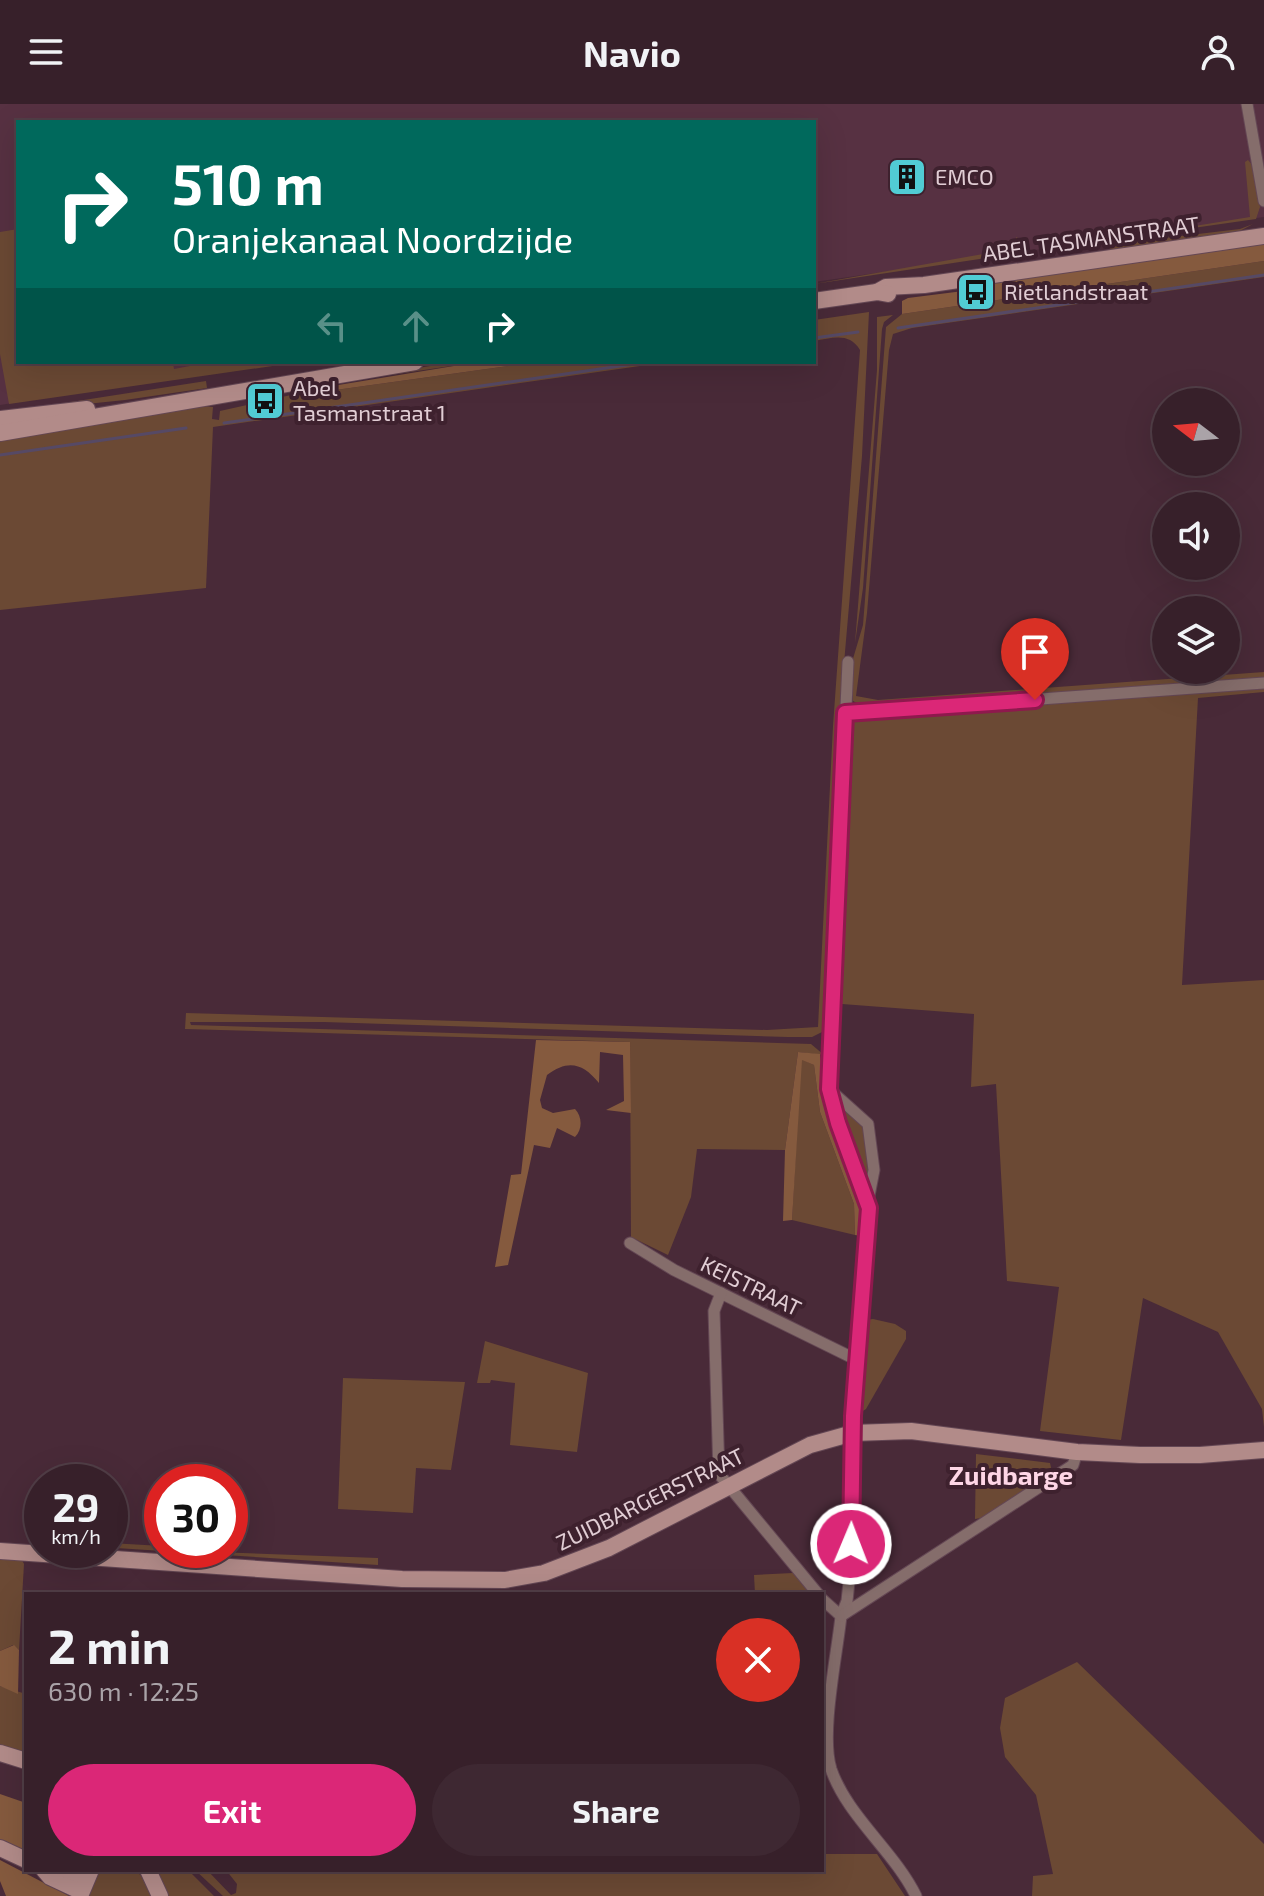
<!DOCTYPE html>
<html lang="en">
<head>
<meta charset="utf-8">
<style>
  :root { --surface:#37202a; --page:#3e2832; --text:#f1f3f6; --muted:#aaa3a8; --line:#513e47; --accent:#db2777 }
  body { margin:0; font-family:"Exo 2",sans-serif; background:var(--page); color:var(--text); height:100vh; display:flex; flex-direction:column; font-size:30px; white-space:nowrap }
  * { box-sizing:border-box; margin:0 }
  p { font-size:26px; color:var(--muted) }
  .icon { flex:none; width:44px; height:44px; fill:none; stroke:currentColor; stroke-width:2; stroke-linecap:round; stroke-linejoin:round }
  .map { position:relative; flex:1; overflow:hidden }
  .side { position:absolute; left:24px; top:1488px; width:800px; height:280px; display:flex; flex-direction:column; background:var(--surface); border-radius:0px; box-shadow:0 8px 32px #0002,0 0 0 2px var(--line) }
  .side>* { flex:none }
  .hud { position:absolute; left:16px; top:16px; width:800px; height:244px; border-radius:0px; box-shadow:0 8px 32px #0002,0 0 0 2px var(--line); background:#00695c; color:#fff; overflow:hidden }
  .needle { width:52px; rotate:286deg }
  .fabs { position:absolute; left:1152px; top:284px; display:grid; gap:16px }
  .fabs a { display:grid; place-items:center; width:88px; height:88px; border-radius:50%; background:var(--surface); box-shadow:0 8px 32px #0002,0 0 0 2px var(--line); font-size:40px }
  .speed { position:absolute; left:24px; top:1360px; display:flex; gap:16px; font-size:40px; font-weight:700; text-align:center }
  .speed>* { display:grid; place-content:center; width:104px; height:104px; border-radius:50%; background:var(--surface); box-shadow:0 8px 32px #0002,0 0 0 2px var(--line); line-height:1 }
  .speed small { font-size:20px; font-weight:400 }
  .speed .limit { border:12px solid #d22; background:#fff; color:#111 }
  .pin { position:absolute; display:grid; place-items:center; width:68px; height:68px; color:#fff; margin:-82px -34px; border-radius:50% 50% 50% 0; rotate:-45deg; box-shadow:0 0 8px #0007 }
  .pin .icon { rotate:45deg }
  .me { position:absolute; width:88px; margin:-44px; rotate:1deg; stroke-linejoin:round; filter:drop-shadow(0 0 6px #0008) }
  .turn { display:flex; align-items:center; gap:28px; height:168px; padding:0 24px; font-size:36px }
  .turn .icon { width:104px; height:104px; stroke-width:2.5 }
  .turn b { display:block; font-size:56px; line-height:68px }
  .lanes { display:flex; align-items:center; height:76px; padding:0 24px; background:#0003; justify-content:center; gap:40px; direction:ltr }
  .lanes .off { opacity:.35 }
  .round { display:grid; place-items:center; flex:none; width:84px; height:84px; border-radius:42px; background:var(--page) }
  .overview { display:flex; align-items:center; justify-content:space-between; height:136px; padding:0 24px }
  h1 { font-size:48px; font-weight:700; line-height:60px }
  .cta { display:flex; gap:16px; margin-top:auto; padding:16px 24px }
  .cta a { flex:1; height:92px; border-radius:48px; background:var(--accent); color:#fff; font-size:32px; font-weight:700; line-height:92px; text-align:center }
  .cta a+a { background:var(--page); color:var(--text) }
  header { display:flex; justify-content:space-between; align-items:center; height:104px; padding:0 24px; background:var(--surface); font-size:36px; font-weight:700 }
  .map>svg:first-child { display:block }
</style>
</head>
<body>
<header><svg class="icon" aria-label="menu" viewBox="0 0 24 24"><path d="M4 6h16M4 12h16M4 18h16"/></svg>Navio<svg class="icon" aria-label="person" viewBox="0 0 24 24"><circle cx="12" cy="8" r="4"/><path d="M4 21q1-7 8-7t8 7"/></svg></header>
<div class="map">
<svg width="1264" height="1792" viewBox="0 0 1264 1792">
  <rect width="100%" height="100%" fill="#492a38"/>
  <path fill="#573142" d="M 0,0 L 1264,0 L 1264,113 L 814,178 L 814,18 L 18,18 L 18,258 L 280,258 L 0,301 Z"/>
  <g fill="#6b4934">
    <path d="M 1248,56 L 1253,62 L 1260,103 L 1256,115 L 1102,137 L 1250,113 L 1245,58 Z"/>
    <path d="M 1253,120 L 1238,128 L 1114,148 L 1105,141 L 1240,125 Z"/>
    <path d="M 18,125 L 18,258 L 164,258 L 173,259 L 174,265 L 211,258 L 300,258 L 9,300 L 0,250 L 0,128 Z"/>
    <path d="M 1016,133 L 1023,137 L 1026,148 L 814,180 L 1017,144 Z"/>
    <path d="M 1264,157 L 1264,173 L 912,224 L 893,230 L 889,246 L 867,509 L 856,592 L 878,596 L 1264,568 L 1264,576 L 866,604 L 853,597 L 852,558 L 863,521 L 886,223 L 902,210 Z"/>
    <path d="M 869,208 L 862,352 L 843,571 L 827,917 L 822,928 L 812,933 L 788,933 L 324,918 L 190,918 L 191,921 L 811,940 L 824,951 L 798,948 L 785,1046 L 697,1045 L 691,1093 L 668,1151 L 631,1133 L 630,938 L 185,925 L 186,909 L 767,926 L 818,923 L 833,622 L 860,246 C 849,228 833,234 814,237 L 814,216 Z"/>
    <path d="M 893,211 L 884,218 L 882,225 L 863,484 L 855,539 L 877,266 L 877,213 Z"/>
    <path d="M 456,258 L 478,258 L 303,284 L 304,289 L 321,288 L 536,258 L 668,258 L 213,323 L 206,484 L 0,506 L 0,333 L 203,302 L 213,303 L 212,315 L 219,316 L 220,307 L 291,291 L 290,284 Z"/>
    <path d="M 206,277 L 207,284 L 125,296 L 0,309 Z"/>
    <path d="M 1264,581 L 1264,588 L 1198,594 L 1182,881 L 1264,876 L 1264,1323 L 1262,1305 L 1218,1228 L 1143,1194 L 1121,1336 L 1040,1327 L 1059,1183 L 1007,1177 L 996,980 L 971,983 L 974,910 L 842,900 L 838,958 L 832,954 L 849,619 L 859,611 Z"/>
    <path d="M 801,955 L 814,961 L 820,1008 L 854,1100 L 855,1131 L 792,1116 Z"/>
    <path d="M 834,991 L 865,1019 L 870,1085 L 864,1079 Z"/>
    <path d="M 873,1215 L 895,1220 L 906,1227 L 906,1235 L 866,1305 L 858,1310 L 865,1216 Z"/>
    <path d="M 485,1237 L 588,1269 L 577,1348 L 510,1341 L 515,1279 L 491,1276 L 490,1279 L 477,1279 Z"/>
    <path d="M 343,1274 L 465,1278 L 451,1366 L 416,1364 L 413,1409 L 338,1405 Z"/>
    <path d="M 976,1350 L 1050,1359 L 1052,1368 L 993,1412 L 975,1415 Z"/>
    <path d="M 110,1439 L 162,1442 L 162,1446 L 378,1454 L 378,1461 L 116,1444 Z"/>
    <path d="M 0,1453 L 22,1456 L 24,1460 L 19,1546 L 13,1541 L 0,1547 Z"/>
    <path d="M 793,1469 L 812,1490 L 755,1490 L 754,1471 Z"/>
    <path d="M 1077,1558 L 1264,1740 L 1264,1792 L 1032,1792 L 1033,1772 L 1053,1770 L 1036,1691 L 1005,1653 L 1000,1624 L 1005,1594 Z"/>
    <path d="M 0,1582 L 26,1590 L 26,1651 L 0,1644 Z"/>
    <path d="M 822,1750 L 877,1750 L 905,1792 L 223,1792 L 195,1766 L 207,1766 L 231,1791 L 236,1789 L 237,1780 L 226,1766 L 822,1766 Z"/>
    <path d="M 103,1766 C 134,1766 140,1761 152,1792 L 87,1792 L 96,1771 Z"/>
    <path d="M 158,1766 L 188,1766 L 214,1792 L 167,1792 Z"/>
  </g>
  <g fill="#855a3e">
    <path d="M 1264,139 L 1264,157 L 902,210 L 902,197 L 908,194 L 995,183 L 995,178 Z"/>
    <path d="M 478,258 L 536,258 L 321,288 L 302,287 Z"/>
    <path d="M 536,936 L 630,938 L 631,1009 L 606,1006 L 624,997 L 623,951 L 600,948 L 599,979 C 583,959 568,955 547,971 L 540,996 L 542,1004 L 553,1009 L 575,1005 C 582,1012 583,1025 575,1033 L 557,1024 L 550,1044 L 534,1041 L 508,1161 L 495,1163 L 511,1071 L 521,1070 Z"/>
    <path d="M 798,948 L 820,950 L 826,1007 L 861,1099 L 861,1132 L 855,1131 L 854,1100 L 820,1008 L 814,961 L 802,956 L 792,1116 L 783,1117 L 785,1046 Z"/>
    <path d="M 14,1541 L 19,1546 L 18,1590 L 0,1582 L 0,1547 Z"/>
    <path d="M 0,1690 L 26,1699 L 26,1747 L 0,1736 Z"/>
    <path d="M 0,1756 L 69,1792 L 6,1792 L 0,1777 Z"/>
  </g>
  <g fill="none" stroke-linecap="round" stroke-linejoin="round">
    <g stroke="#564965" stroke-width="3">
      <path d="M 898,224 L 1264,171"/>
      <path d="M 814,234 L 858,228"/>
      <path d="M 224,319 L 648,258"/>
      <path d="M 0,351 L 186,324"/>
    </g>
    <defs>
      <g id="street">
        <path d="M 1247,0 L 1264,97"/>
        <path d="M 848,558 L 829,985 L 838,1019 L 869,1104 L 853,1312 L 850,1468 L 847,1497 L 841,1512 C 837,1551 820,1630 831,1665 C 847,1712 894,1747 916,1792"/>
        <path d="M 845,609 L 1264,579"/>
        <path d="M 829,985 L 868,1020 L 874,1066 L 868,1097"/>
        <path d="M 630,1139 L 674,1166 L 857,1256"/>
        <path d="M 721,1189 L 714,1207 L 719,1370 L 818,1490"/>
        <path d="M 822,1495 L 841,1512"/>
        <path d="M 841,1512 L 1073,1361 L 1077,1348"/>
      </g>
      <g id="secondary">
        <path d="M 877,188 L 886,183 L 924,181 L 1264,132"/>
        <path d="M 814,197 L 877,188 L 888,190"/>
        <path d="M 0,315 L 87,305"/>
        <path d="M 0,329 L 415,258"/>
        <path d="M 0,1447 L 402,1475 L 505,1476 L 544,1469 L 609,1444 L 810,1341 L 853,1329 L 911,1327 L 1077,1348 L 1140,1351 L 1200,1351 L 1264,1346"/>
        <path d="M 0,1649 L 26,1657"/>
        <path d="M 0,1744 L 26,1756"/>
        <path d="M 44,1766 L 50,1773 L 80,1787"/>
        <path d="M 67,1766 L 86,1772"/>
        <path d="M 148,1766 L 160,1792"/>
        <path d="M 80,1792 L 91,1766"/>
      </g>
    </defs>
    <use href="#street" stroke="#644754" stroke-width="13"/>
    <use href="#secondary" stroke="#644754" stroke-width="18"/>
    <use href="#street" stroke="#856d6b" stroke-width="11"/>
    <use href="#secondary" stroke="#b28b89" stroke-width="16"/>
  </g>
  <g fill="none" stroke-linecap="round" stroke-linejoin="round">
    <defs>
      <path id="route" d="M 851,1440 L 853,1312 L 869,1104 L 838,1019 L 829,985 L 845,609 L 1035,596"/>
    </defs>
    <use href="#route" stroke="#8e194d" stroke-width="20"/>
    <use href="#route" stroke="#db2777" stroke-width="14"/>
  </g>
  <defs>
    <symbol id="building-square" viewBox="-11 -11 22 22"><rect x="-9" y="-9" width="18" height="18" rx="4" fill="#51ccd4" stroke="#3e212e"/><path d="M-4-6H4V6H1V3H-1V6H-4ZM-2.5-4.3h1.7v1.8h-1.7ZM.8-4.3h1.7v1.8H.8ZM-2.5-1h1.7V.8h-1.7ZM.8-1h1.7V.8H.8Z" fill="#111"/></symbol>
    <symbol id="bus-square" viewBox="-11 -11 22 22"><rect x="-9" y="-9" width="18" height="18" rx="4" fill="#51ccd4" stroke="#3e212e"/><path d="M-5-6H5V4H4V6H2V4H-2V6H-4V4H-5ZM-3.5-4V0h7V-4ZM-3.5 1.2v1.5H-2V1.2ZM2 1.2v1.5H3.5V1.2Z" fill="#111"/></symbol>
  </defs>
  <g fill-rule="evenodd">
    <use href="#building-square" x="885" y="51" width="44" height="44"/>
    <use href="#bus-square" x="954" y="166" width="44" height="44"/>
    <use href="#bus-square" x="243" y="275" width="44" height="44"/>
  </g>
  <g text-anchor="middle" stroke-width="8" stroke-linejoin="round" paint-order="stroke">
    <g font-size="22" fill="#e1cdd4" stroke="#3e212e" text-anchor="start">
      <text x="935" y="81">EMCO</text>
      <text x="1004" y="196">Rietlandstraat</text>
      <text x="293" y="292">Abel<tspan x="293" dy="25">Tasmanstraat 1</tspan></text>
    </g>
    <g font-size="22" fill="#e1cdd4" stroke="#3e212e">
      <text transform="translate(1091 135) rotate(-8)" y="8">ABEL TASMANSTRAAT</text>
      <text transform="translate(751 1182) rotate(26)" y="8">KEISTRAAT</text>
      <text transform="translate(650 1395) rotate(-26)" y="8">ZUIDBARGERSTRAAT</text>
    </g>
    <g font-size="26" font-weight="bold" fill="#fed6e6" stroke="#3e212e">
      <text x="1011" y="1381">Zuidbarge</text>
    </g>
  </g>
</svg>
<div class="fabs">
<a><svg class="needle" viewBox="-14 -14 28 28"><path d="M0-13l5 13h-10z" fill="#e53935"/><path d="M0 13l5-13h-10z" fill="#aaa3a8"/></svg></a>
<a><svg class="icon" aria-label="sound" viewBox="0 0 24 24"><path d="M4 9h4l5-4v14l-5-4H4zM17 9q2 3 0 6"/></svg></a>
<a><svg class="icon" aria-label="layers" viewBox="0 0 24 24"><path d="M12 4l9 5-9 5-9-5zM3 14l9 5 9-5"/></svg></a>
</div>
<div class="speed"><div>29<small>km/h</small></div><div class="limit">30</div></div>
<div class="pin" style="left:1035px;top:596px;background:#d93025"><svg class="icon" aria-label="arrive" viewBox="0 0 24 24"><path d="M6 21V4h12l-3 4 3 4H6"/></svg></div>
<svg class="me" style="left:851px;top:1440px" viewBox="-20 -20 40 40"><circle r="17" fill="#db2777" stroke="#fff" stroke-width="3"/><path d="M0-11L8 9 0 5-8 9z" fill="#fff"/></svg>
<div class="hud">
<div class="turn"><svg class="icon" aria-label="right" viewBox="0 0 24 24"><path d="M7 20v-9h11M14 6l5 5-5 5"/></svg><div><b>510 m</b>Oranjekanaal Noordzijde</div></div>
<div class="lanes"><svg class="icon off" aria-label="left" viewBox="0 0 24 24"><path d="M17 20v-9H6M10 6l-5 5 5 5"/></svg><svg class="icon off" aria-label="ahead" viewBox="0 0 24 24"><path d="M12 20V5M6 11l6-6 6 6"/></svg><svg class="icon" aria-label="right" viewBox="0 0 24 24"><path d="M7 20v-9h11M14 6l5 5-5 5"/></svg></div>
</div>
<section class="side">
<div class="overview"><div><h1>2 min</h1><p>630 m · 12:25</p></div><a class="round" style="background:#d93025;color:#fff"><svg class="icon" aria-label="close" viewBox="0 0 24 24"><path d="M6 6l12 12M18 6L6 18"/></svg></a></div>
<div class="cta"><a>Exit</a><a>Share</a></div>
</section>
</div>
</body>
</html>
